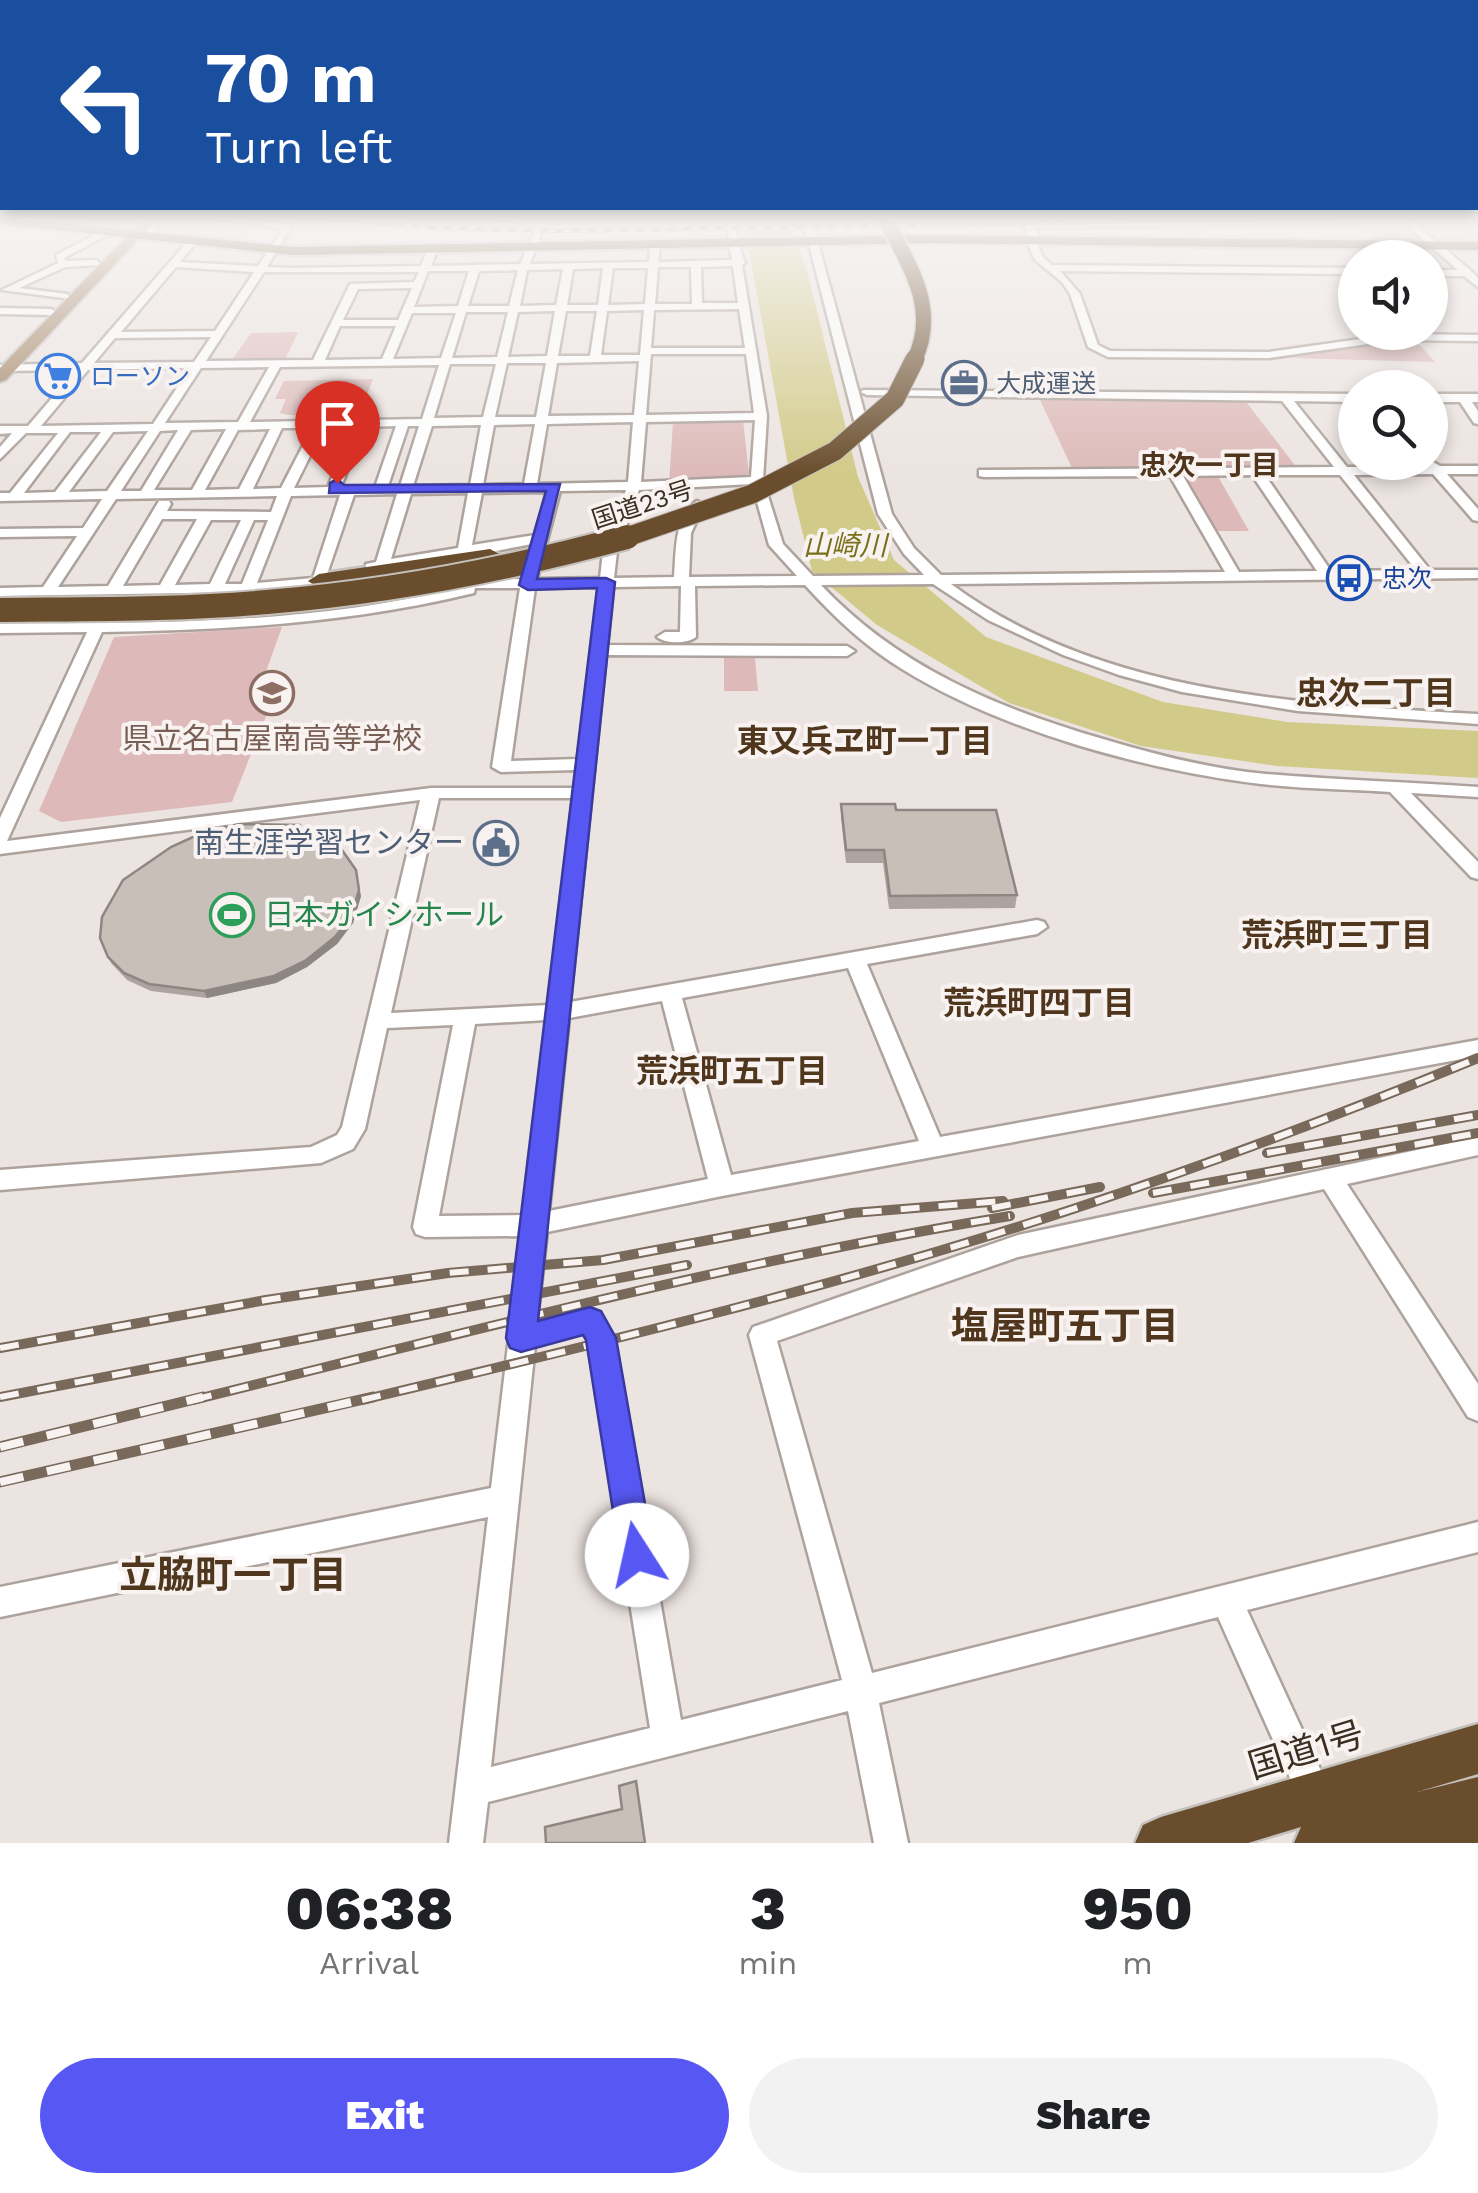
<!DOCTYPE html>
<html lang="en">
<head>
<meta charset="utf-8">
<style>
  :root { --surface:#fff; --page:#f2f2f2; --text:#202124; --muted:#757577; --accent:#5758f4 }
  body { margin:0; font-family:"Work Sans","Noto Sans JP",sans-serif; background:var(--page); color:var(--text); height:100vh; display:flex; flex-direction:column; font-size:38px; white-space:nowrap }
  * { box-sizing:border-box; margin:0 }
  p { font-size:32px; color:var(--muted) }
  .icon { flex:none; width:55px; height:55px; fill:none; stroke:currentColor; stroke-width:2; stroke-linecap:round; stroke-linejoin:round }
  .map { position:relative; height:1843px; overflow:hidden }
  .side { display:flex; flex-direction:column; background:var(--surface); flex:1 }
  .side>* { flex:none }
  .hud { position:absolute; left:0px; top:0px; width:1480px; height:210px; box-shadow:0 5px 15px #0003; background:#1a4fa0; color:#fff; overflow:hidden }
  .fabs { position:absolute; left:1338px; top:240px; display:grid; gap:20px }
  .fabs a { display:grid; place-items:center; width:110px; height:110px; border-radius:50%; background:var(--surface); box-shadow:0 5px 15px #0003; font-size:50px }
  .pin { position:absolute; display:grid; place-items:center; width:85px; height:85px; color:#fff; margin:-102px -42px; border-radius:50% 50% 50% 0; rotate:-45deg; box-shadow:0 0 10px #0007 }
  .pin .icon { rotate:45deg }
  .me { position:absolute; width:110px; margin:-55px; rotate:350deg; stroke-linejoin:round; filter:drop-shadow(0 0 8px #0008) }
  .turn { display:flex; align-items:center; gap:35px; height:210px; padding:0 40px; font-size:45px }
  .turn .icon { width:130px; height:130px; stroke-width:2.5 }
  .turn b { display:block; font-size:70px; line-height:85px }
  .eta { display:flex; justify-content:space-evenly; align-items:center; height:170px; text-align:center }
  .eta b { font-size:60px; font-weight:800; line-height:70px }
  .cta { display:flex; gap:20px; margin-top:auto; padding:20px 40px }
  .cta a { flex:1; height:115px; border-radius:60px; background:var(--accent); color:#fff; font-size:40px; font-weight:800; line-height:115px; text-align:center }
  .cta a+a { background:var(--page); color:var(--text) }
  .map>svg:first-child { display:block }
</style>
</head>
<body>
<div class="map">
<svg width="1478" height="1843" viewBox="0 0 1478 1843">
  <rect width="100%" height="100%" fill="#ece4e1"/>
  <g fill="#ddbab9">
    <path d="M 298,332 L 284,362 L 230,363 L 251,333 Z"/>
    <path d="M 1417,342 L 1435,362 L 1292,358 L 1375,344 Z"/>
    <path d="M 373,379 L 359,414 L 288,415 L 280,413 L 286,399 L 275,399 L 284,381 Z"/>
    <path d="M 1039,398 L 1244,399 L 1297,468 L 1072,468 Z"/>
    <path d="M 743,420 L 749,474 L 727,481 L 669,484 L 673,421 Z"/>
    <path d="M 1178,473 L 1216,473 L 1249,531 L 1212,531 Z"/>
    <path d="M 282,627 L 263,680 L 280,681 L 232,802 L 61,822 L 39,811 L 114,637 Z"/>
    <path d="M 724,658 L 755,658 L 758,691 L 724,691 Z"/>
  </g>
  <path fill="#d2ca88" d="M 743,217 L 789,217 L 808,275 L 858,477 L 894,560 L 986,637 L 1163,702 L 1287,722 L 1478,731 L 1478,778 L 1277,766 L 1141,746 L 1009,703 L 877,625 L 812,571 L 794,498 Z"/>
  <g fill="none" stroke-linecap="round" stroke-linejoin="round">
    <defs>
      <g id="minor">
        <path d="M 157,217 L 166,217 L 150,235 L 144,235 Z"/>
        <path d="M 212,217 L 239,217 L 292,225 L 267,267 L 289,268 L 421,266 L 427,251 L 432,248 L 437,251 L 431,266 L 520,264 L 537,226 L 489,217 L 545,222 L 530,264 L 649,262 L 650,245 L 655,242 L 660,245 L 658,262 L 732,260 L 729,243 L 737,241 L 745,263 L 742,265 L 767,416 L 763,480 L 783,544 L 813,576 L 924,575 L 904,554 L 878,514 L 802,217 L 811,217 L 892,514 L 914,548 L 941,575 L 1225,572 L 1170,476 L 984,477 L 979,476 L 979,470 L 1334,467 L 1282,401 L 867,395 L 861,392 L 863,390 L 1355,394 L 1355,402 L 1294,401 L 1347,467 L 1427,466 L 1433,462 L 1440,466 L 1478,466 L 1478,474 L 1447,474 L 1478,509 L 1478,521 L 1473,520 L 1433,474 L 1354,475 L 1430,570 L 1478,570 L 1478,578 L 951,584 C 1100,695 1300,704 1478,714 L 1478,724 L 1298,711 L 1182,692 L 1119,675 L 1063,655 L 988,620 L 933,584 L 821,585 C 898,667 997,708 1103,739 C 1156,755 1211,769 1266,774 C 1336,780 1407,782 1478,787 L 1478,797 L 1411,793 L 1478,862 L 1478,879 L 1471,877 L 1390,792 C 1347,789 1304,789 1261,784 C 1145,770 1002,731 902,669 C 866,647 833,616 805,585 L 695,586 L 696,637 C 687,644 666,644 657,637 L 665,632 L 680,632 L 681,586 L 613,587 L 607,645 L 847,646 L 855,651 L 847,656 L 606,655 L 570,1002 L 1037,920 L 1044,922 L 1047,927 L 1037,934 L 867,964 L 940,1137 L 1478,1040 L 1478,1056 L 722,1196 L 547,1232 L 537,1322 L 590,1308 L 599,1312 L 614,1338 L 681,1720 L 842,1680 L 749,1335 L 753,1327 L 1018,1235 L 1478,1137 L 1478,1155 L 1347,1184 L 1478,1384 L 1478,1421 L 1468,1417 L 1324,1189 L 1018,1257 L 777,1341 L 872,1673 L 1478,1522 L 1478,1552 L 1247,1610 L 1333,1797 L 1328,1809 L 1316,1814 L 1304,1809 L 1218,1617 L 879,1703 L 908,1843 L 874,1843 L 848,1711 L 488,1802 L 483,1843 L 449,1843 L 488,1517 L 0,1617 L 0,1587 L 491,1488 L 521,1236 L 425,1237 L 416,1234 L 413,1227 L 453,1025 L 387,1028 L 365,1129 L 353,1149 L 321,1163 L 0,1190 L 0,1170 L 311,1147 L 337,1135 L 342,1127 L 420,800 L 0,854 L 0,818 L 87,632 L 0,633 L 0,623 C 153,623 307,625 457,588 L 445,584 L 452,580 L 522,579 L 532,544 L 464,557 L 366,570 L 366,564 L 376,562 L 397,494 L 354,495 L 326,577 L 338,578 L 338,584 L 248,592 L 0,596 L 0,588 L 43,587 L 77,536 L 0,537 L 0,529 L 83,528 L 102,499 L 0,501 L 0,493 L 10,493 L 58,433 L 26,433 L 0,459 L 0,447 L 12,433 L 0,434 L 0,426 L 28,426 L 76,370 L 0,371 L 0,365 L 82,363 L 188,241 L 196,243 L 180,262 L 258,266 L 283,229 ZM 733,266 L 738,303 L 702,303 L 701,267 ZM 176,267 L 254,272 L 215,331 L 121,332 ZM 658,267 L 691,267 L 692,304 L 655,304 ZM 603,268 L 598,305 L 567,305 L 573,269 ZM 613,268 L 648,268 L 645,304 L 608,305 ZM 563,269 L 556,305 L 520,306 L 527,270 ZM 518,270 L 509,306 L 468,306 L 479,271 ZM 428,271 L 469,271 L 458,306 L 414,307 ZM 264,272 L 419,272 L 414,282 L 350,284 L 313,360 L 206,361 ZM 412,288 L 398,320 L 343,320 L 358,289 ZM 739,309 L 745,348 L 651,348 L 654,310 ZM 644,310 L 640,355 L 601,355 L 607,311 ZM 555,311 L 547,356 L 508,357 L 518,312 ZM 566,311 L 597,311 L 590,356 L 558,356 ZM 466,312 L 508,312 L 497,357 L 452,358 ZM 412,313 L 456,313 L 441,358 L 393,359 ZM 340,326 L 396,326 L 382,359 L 325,360 ZM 211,337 L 194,362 L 94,363 L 115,338 ZM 651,354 L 746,354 L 754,413 L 646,415 ZM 639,361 L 634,415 L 548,416 L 557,363 ZM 507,363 L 546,363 L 536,417 L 495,417 ZM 450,364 L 496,364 L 483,417 L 434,418 ZM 439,365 L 422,419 L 250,422 L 280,367 ZM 269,367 L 238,422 L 165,423 L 201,368 ZM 190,368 L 153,424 L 41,426 L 88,370 ZM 755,420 L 751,477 L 641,482 L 646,422 ZM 633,422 L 628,482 L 537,484 L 547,424 ZM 535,424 L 524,484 L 483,485 L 494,425 ZM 481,425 L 470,485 L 413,486 L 432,426 ZM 396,426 L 375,487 L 341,487 L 364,427 ZM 408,426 L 419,426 L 400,486 L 388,486 ZM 352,427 L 328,487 L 294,488 L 324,428 ZM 282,428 L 312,428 L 281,488 L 253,489 ZM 226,429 L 192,490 L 154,490 L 191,430 ZM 270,429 L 239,489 L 205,490 L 238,430 ZM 178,430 L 141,491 L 121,491 L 160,431 ZM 148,431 L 107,491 L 69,492 L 113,432 ZM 70,432 L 101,432 L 55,492 L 24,493 ZM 1252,475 L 1317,571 L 1239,572 L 1183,476 ZM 1265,475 L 1340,475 L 1416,570 L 1331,571 ZM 752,484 L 769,545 L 797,576 L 689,577 L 691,533 L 704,505 L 697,501 C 674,515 676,553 674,577 L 614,578 L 617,552 L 639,490 ZM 626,490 L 603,552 L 600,578 L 537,579 L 560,491 ZM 547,492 L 535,535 L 472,545 L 482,493 ZM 468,493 L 458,548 L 391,559 L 411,494 ZM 340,495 L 313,578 L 257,583 L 291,496 ZM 277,496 L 271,512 L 167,511 L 171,504 L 169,501 L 159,501 L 108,586 L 58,587 L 116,499 ZM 162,519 L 197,519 L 160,585 L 123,586 ZM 211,520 L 241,520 L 210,584 L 175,585 ZM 254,520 L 268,520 L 242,584 L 225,584 ZM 599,587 L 578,759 L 511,761 L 535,588 ZM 475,588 L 520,588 L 492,767 L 501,772 L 577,770 L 575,788 L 431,788 L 7,841 L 102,632 C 229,630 351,623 474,593 ZM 439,798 L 573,798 L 549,1005 L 391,1013 ZM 848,968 L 919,1141 L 731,1175 L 682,998 ZM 662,1001 L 708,1179 L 549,1211 L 569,1018 ZM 547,1020 L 524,1215 L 439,1216 L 475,1024 ZM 584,1333 L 588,1341 L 650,1728 L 491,1767 L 535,1346 Z"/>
        <path d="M 726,217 L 735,217 L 737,239 L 729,237 Z"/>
        <path d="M 887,217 L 897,220 L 1036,217 L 1039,220 L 1037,222 L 1478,217 L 1478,221 L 1413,222 L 1471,271 L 1478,278 L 1478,287 L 1464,276 L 1430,276 L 1430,270 L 1458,270 L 1403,222 L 1034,228 L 1039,235 L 1036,240 L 1043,257 L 1052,265 L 1355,268 L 1355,274 L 1060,271 L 1080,294 L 1098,345 L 1110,351 L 1269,352 L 1396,334 L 1478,335 L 1478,341 L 1396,340 L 1269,358 L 1108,357 L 1088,347 L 1070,294 L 1062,282 L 1035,260 L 1026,240 L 1029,235 L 1022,223 L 894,226 Z"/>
        <path d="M 104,230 L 107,235 L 64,258 L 66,261 L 97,260 L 100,265 L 65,267 L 19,288 L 67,294 L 71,299 L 2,290 L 58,263 L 56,255 Z"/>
        <path d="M 0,308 L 51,309 L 56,312 L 51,315 L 0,314 Z"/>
        <path d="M 1430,394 L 1478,394 L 1478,402 L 1472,402 L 1478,411 L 1478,424 L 1474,423 L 1460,402 L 1430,402 Z"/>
      </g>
      <path id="major" d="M 146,217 L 159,217 L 6,380 L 0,382 L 0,368 Z"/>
      <g id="highway">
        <path d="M 0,217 L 293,247 L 928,235 L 1478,242 L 1478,250 L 928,243 L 293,255 L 0,224 Z"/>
        <path d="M 490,549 L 501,555 L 498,560 L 319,588 L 308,581 L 319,574 Z"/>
        <path d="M 1478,1724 L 1478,1774 L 1417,1792 L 1478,1777 L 1478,1843 L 1294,1843 L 1301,1827 L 1248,1843 L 1135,1843 L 1143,1825 L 1161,1817 Z"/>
      </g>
    </defs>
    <use href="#minor" stroke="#ada29c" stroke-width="5"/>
    <use href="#major" stroke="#c4c0bc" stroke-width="4"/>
    <use href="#highway" stroke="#c4c0bc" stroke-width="5"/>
    <use href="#minor" fill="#fff" fill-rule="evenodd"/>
    <use href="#major" fill="#a28264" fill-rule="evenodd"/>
    <use href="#highway" fill="#694d2c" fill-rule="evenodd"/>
    <defs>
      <path id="rail-far2" d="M 308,217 L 437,228 L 557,231 L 1397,217"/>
      <g id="rail-far1">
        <path d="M 1267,1153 L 1478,1115"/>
        <path d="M 1153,1193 L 1478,1133"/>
        <path d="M 992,1208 L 1100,1187"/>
        <path d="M 0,1348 L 266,1300 L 448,1273 L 603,1260 L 852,1213 L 1003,1201"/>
        <path d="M 0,1397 L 687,1265"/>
        <path d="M 193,1400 C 464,1333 734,1261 1010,1216"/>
        <path d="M 362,1400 C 601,1343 840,1286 1073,1209 C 1210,1164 1344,1113 1478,1058"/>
      </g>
      <g id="rail">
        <path d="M 0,1447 L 203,1397"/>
        <path d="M 0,1482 L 373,1397"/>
      </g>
    </defs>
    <use href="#rail-far2" stroke="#78695b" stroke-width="4"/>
    <use href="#rail-far1" stroke="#78695b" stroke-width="10"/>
    <use href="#rail" stroke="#78695b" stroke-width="11"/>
    <use href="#rail-far2" stroke="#f8f3f1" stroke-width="2.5" stroke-dasharray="8" stroke-linecap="butt"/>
    <use href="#rail-far1" stroke="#f8f3f1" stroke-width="6" stroke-dasharray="19" stroke-linecap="butt"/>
    <use href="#rail" stroke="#f8f3f1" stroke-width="8" stroke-dasharray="24" stroke-linecap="butt"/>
    <defs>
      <path id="highway-bridge-far2" d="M 885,217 C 908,266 940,307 914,361"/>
      <path id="highway-bridge-far1" d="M 618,540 L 752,494 L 835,451 L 895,399 L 915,359"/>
      <path id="highway-bridge" d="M 0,610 C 89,609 178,610 267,602 C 389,592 509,569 627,537"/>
    </defs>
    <use href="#highway-bridge-far2" stroke="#c4c0bc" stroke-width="18" stroke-linecap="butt"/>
    <use href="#highway-bridge-far1" stroke="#c4c0bc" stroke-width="21" stroke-linecap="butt"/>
    <use href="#highway-bridge" stroke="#c4c0bc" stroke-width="28" stroke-linecap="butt"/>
    <use href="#highway-bridge-far2" stroke="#694d2c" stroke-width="15"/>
    <use href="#highway-bridge-far1" stroke="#694d2c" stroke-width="19"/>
    <use href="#highway-bridge" stroke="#694d2c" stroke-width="24"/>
  </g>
  <g fill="#ada49f">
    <path d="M 841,804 L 1017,895 L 1015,908 L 889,909 L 883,863 L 846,863 L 841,817 Z"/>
    <path d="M 301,830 L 361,896 L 353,923 L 337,944 L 307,967 L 276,983 L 207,998 L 151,991 L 127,980 L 111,963 L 100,938 Z"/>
  </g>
  <path fill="#8d8682" d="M 356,870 L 361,896 L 353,923 L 337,944 L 307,967 L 276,983 L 207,998 L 204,991 Z"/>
  <g fill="#c9bfb9" stroke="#8d8682" stroke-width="2.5">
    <path d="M 841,804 L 895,804 L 896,810 L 996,810 L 1017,895 L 890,896 L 884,850 L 846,850 Z"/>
    <path d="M 240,824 L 300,825 L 301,830 L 342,850 L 356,870 L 359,890 L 351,916 L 335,937 L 305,961 L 274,976 L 204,991 L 149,984 L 124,973 L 108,957 L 100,938 L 102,917 L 123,880 L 171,847 L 206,831 Z"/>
    <path d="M 636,1781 L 645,1843 L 546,1843 L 545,1827 L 622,1809 L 619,1786 Z"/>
  </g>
  <linearGradient id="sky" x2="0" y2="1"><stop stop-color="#9fbdc2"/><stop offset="0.46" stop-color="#f6f3f2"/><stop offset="1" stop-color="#f6f3f2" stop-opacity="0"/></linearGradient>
  <rect width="1478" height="475" fill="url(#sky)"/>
  <path fill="#5758f4" stroke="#39399f" stroke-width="2.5" d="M 337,479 L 344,485 L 560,484 L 537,579 L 606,578 L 615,582 L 538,1321 L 590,1307 L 601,1311 L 616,1338 L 654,1555 L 649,1567 L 637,1572 L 625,1567 L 620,1555 L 586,1340 L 583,1335 L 521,1352 L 510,1348 L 506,1338 L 597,588 L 528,590 L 519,585 L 546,491 L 329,493 L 330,483 Z"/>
  <defs>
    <symbol id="supermarket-ring" viewBox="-11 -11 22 22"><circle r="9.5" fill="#f8f3f1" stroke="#3f7fe0" stroke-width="1.5"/><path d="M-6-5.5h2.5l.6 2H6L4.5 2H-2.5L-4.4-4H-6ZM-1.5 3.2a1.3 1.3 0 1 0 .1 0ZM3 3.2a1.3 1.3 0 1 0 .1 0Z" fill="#3f7fe0"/></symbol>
    <symbol id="office-ring" viewBox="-11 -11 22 22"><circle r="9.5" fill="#f8f3f1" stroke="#5c6f8a" stroke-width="1.5"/><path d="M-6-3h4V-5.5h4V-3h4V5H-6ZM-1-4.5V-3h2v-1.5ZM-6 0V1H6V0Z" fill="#5c6f8a"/></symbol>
    <symbol id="bus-ring" viewBox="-11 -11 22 22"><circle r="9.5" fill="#f8f3f1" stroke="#1a4fb4" stroke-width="1.5"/><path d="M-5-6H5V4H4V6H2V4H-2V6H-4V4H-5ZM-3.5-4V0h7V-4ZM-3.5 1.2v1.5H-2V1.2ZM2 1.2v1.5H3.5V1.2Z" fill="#1a4fb4"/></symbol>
    <symbol id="school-ring" viewBox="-11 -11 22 22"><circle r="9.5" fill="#f8f3f1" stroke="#8d6e63" stroke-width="1.5"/><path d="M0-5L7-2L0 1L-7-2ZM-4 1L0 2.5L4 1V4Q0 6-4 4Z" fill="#8d6e63"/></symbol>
    <symbol id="civic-ring" viewBox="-11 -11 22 22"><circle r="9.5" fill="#f8f3f1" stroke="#5c6f8a" stroke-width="1.5"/><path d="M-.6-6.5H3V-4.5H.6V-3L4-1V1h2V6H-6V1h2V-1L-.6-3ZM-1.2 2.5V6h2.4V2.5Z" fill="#5c6f8a"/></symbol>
    <symbol id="stadium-ring" viewBox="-11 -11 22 22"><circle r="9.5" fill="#f8f3f1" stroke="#2e9e5b" stroke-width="1.5"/><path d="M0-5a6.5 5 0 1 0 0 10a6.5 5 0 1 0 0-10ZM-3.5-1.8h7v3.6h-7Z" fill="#2e9e5b"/></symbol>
  </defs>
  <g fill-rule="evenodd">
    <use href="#supermarket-ring" x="33" y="351" width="50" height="50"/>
    <use href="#office-ring" x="939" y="358" width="50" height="50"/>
    <use href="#bus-ring" x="1324" y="553" width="50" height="50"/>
    <use href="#school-ring" x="247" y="668" width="50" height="50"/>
    <use href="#civic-ring" x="471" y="818" width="50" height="50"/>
    <use href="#stadium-ring" x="207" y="890" width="50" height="50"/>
  </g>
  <g text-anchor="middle" stroke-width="8" stroke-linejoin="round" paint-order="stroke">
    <g font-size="25" fill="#366cbe" stroke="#f8f3f1" text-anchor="start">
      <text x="90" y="385">ローソン</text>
    </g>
    <g font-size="25" fill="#4e5e75" stroke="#f8f3f1" text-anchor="start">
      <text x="996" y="392">大成運送</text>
    </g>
    <g font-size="25" fill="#3c2e21" stroke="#f8f3f1">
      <text transform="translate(642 504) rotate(-18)" y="9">国道23号</text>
    </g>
    <g font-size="25" fill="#164399" stroke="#f8f3f1" text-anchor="start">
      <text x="1382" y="587">忠次</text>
    </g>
    <g font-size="28" font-weight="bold" fill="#4f361d" stroke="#f8f3f1">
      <text x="1209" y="475">忠次一丁目</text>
    </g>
    <g font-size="28" font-style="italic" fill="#79711a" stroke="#f8f3f1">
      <text x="845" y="555">山崎川</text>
    </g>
    <g font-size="30" fill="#785e54" stroke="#f8f3f1">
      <text x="272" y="749">県立名古屋南高等学校</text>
    </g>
    <g font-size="30" fill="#4e5e75" stroke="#f8f3f1" text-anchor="end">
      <text x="464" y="853">南生涯学習センター</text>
    </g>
    <g font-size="30" fill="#27864d" stroke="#f8f3f1" text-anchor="start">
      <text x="264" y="925">日本ガイシホール</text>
    </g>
    <g font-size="32" font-weight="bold" fill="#4f361d" stroke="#f8f3f1">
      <text x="1376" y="704">忠次二丁目</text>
      <text x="865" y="752">東又兵ヱ町一丁目</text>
      <text x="1337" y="946">荒浜町三丁目</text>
      <text x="1039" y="1014">荒浜町四丁目</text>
      <text x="732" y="1082">荒浜町五丁目</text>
    </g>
    <g font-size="35" fill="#3c2e21" stroke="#f8f3f1">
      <text transform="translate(1306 1750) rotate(-17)" y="12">国道1号</text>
    </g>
    <g font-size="38" font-weight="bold" fill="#4f361d" stroke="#f8f3f1">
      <text x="1065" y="1339">塩屋町五丁目</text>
      <text x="233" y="1588">立脇町一丁目</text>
    </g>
  </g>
</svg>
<div class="fabs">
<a><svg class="icon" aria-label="sound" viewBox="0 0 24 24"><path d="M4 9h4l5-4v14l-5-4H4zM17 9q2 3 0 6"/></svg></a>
<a><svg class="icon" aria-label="search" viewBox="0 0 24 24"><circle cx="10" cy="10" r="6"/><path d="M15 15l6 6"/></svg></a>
</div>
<div class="pin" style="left:337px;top:483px;background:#d93025"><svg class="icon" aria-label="arrive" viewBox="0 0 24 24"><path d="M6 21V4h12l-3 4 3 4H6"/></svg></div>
<svg class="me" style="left:637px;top:1555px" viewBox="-20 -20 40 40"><circle r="19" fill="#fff"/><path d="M0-13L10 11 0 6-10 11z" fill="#5758f4"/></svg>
<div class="hud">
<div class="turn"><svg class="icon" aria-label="left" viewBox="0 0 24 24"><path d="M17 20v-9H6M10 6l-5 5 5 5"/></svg><div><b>70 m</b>Turn left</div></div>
</div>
</div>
<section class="side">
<div class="eta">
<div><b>06:38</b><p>Arrival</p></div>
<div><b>3</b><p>min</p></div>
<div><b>950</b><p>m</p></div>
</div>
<div class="cta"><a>Exit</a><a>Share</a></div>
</section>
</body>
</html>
